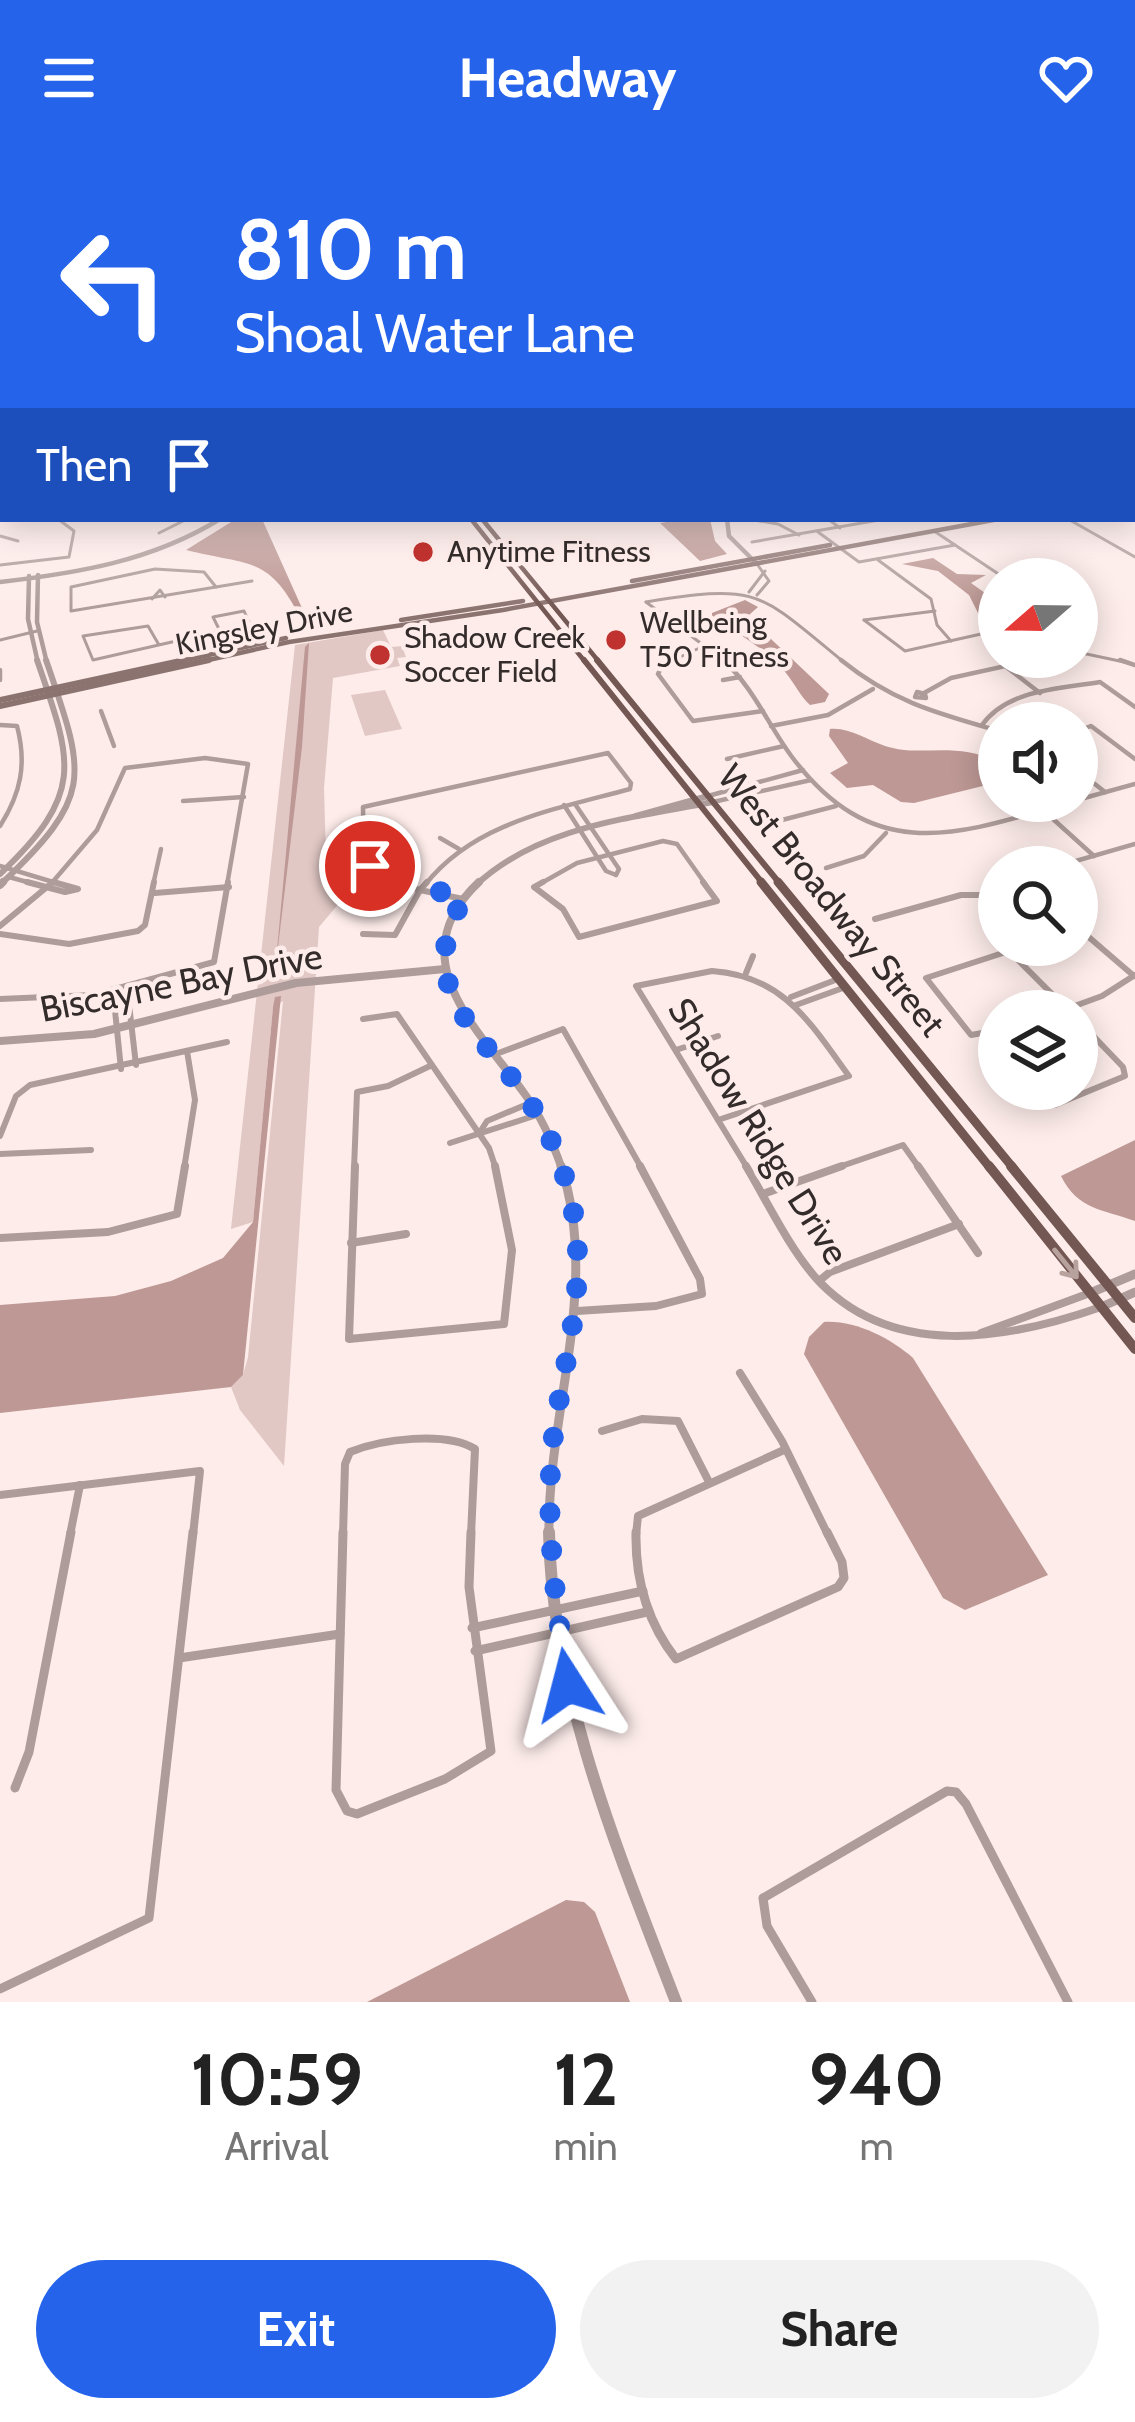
<!DOCTYPE html>
<html lang="en">
<head>
<meta charset="utf-8">
<style>
  :root { --surface:#fff; --page:#f2f2f2; --text:#222; --muted:#767676; --accent:#2563eb }
  body { margin:0; font-family:Cabin,sans-serif; background:var(--page); color:var(--text); height:100vh; display:flex; flex-direction:column; font-size:45px; white-space:nowrap }
  * { box-sizing:border-box; margin:0 }
  p { font-size:39px; color:var(--muted) }
  .icon { flex:none; width:66px; height:66px; fill:none; stroke:currentColor; stroke-width:2; stroke-linecap:round; stroke-linejoin:round }
  .map { position:relative; height:1846px; overflow:hidden }
  .sheet { display:flex; flex-direction:column; background:var(--surface); flex:1 }
  .sheet>* { flex:none }
  .hud { position:absolute; left:0px; top:0px; width:1137px; height:366px; box-shadow:0 6px 30px #0003; background:#2563eb; color:#fff; overflow:hidden }
  .needle { width:78px; rotate:250deg }
  .tools { position:absolute; left:978px; top:402px; display:grid; gap:24px }
  .tools a { display:grid; place-items:center; width:120px; height:120px; border-radius:50%; background:var(--surface); box-shadow:0 6px 30px #0003; font-size:60px }
  .pin { position:absolute; display:grid; place-items:center; width:102px; height:102px; color:#fff; margin:-51px; border:6px solid #fff; border-radius:50%; box-shadow:0 3px 12px #0007 }
  .me { position:absolute; width:132px; margin:-66px; rotate:351deg; stroke-linejoin:round; filter:drop-shadow(0 0 9px #0008) }
  .turn { display:flex; align-items:center; gap:42px; height:252px; padding:0 36px; font-size:54px }
  .turn .icon { width:156px; height:156px; stroke-width:2.5 }
  .turn b { display:block; font-size:84px; line-height:102px }
  .then { display:flex; align-items:center; height:114px; padding:0 36px; background:#0003; gap:24px; font-size:45px }
  .eta { display:flex; justify-content:space-evenly; align-items:center; height:204px; text-align:center }
  .eta b { font-size:72px; font-weight:800; line-height:84px }
  .primary-button { display:flex; gap:24px; margin-top:auto; padding:24px 36px }
  .primary-button a { flex:1; height:138px; border-radius:72px; background:var(--accent); color:#fff; font-size:48px; font-weight:800; line-height:138px; text-align:center }
  .primary-button a+a { background:var(--page); color:var(--text) }
  header { display:flex; justify-content:space-between; align-items:center; height:156px; padding:0 36px; background:var(--accent); color:#fff; font-size:54px; font-weight:800 }
  .map>svg:first-child { display:block }
</style>
</head>
<body>
<header><svg class="icon" aria-label="menu" viewBox="0 0 24 24"><path d="M4 6h16M4 12h16M4 18h16"/></svg>Headway<svg class="icon" aria-label="heart" viewBox="0 0 24 24"><path d="M12 20l-8-8c-3-5 5-10 8-4 3-6 11-1 8 4z"/></svg></header>
<div class="map">
<svg width="1135" height="1846" viewBox="0 0 1135 1846">
  <rect width="100%" height="100%" fill="#fdecea"/>
  <g fill="#e1c8c5">
    <path d="M 383,474 L 391,491 L 402,490 L 406,501 L 397,502 L 400,510 L 333,522 L 324,632 L 326,702 L 345,740 L 319,771 L 284,1310 L 240,1254 L 231,1231 L 243,1219 L 248,1201 L 283,845 L 273,851 L 253,1066 L 231,1073 L 295,489 Z"/>
    <path d="M 385,534 L 402,573 L 365,580 L 351,539 Z"/>
  </g>
  <g fill="#bd9894">
    <path d="M 236,363 L 262,363 L 310,470 L 305,471 C 270,399 255,411 186,394 Z"/>
    <path d="M 687,363 L 710,363 L 715,385 L 727,398 L 700,405 L 660,367 Z"/>
    <path d="M 933,402 L 957,418 L 986,419 L 971,427 L 999,447 L 999,464 L 980,461 L 969,439 L 938,415 L 902,408 Z"/>
    <path d="M 745,444 L 758,451 L 749,459 L 755,468 L 829,538 L 825,546 L 810,549 C 800,540 795,528 786,517 C 766,493 738,477 712,461 L 712,457 Z"/>
    <path d="M 309,487 L 302,591 L 275,816 L 305,491 Z"/>
    <path d="M 830,573 C 849,571 867,584 885,590 C 923,602 951,584 999,606 L 999,626 L 914,647 L 901,646 L 873,629 L 847,632 L 830,617 L 848,607 L 829,580 Z"/>
    <path d="M 281,840 L 243,1219 L 231,1231 L 0,1257 L 0,1149 L 115,1140 L 171,1125 L 223,1102 L 253,1066 L 273,851 L 275,841 Z"/>
    <path d="M 1135,984 L 1135,1065 C 1102,1053 1078,1054 1061,1020 Z"/>
    <path d="M 824,1166 C 855,1164 890,1182 913,1202 L 1048,1419 L 965,1454 L 943,1442 L 804,1198 L 809,1181 Z"/>
    <path d="M 566,1744 L 584,1746 L 595,1756 L 630,1846 L 367,1846 Z"/>
  </g>
  <g fill="none" stroke-linecap="round" stroke-linejoin="round">
    <g stroke="#ad9c9a" stroke-width="3">
      <path d="M 748,363 L 778,368 L 799,379"/>
      <path d="M 828,363 L 840,372"/>
      <path d="M 1068,363 L 1135,401"/>
      <path d="M 934,375 L 1006,423"/>
      <path d="M 818,376 L 859,406 L 955,389"/>
      <path d="M 159,377 L 187,363"/>
      <path d="M 0,380 L 18,385"/>
      <path d="M 752,386 L 885,363"/>
      <path d="M 878,404 L 931,443 L 937,469 L 951,485"/>
      <path d="M 757,408 L 769,425 L 757,439"/>
      <path d="M 0,409 L 69,401 L 74,375 L 58,363"/>
      <path d="M 155,413 L 204,416 L 216,431 L 71,455 L 71,431 Z"/>
      <path d="M 216,431 L 252,425"/>
      <path d="M 749,436 L 765,415"/>
      <path d="M 152,443 L 160,434 L 165,441"/>
      <path d="M 646,446 L 727,507"/>
      <path d="M 646,446 C 761,427 758,436 845,507"/>
      <path d="M 244,455 L 249,466 L 220,475 L 213,461 Z"/>
      <path d="M 864,464 L 905,495 L 999,474"/>
      <path d="M 864,464 L 935,455"/>
      <path d="M 0,484 L 37,475"/>
      <path d="M 159,489 L 148,470 L 83,480 L 93,504 L 220,475"/>
      <path d="M 1077,496 L 1129,507"/>
      <path d="M 667,507 L 706,489"/>
      <path d="M 1020,507 L 1046,501"/>
    </g>
    <g stroke="#ad9c9a" stroke-width="4.5">
      <path d="M 723,504 C 754,532 768,569 792,601 C 876,712 960,678 1074,645"/>
      <path d="M 841,504 C 893,546 936,557 999,575"/>
      <path d="M 1120,504 L 1135,509"/>
      <path d="M 647,506 L 662,510 L 671,504"/>
      <path d="M 662,510 L 658,518 L 693,565 L 763,555"/>
      <path d="M 1005,510 L 1040,537"/>
      <path d="M 0,514 L 0,524"/>
      <path d="M 723,524 L 740,521"/>
      <path d="M 917,536 L 925,538 L 926,542 L 915,541 Z"/>
      <path d="M 924,537 L 951,522 L 1033,504"/>
      <path d="M 101,555 L 114,590"/>
      <path d="M 0,569 L 17,570 C 27,608 21,637 0,670"/>
      <path d="M 982,569 C 1008,533 1060,533 1100,526 L 1135,551"/>
      <path d="M 771,570 L 828,559 L 873,533"/>
      <path d="M 1077,575 L 1091,570 L 1135,603"/>
      <path d="M 727,603 L 784,590"/>
      <path d="M 1077,614 L 1105,636"/>
      <path d="M 708,640 L 803,614"/>
      <path d="M 1077,644 L 1135,628"/>
      <path d="M 183,645 L 244,641"/>
      <path d="M 713,646 L 811,624"/>
      <path d="M 575,648 L 619,713 L 616,719"/>
      <path d="M 564,649 L 606,715 L 616,719"/>
      <path d="M 1043,654 L 1094,700"/>
      <path d="M 782,664 L 836,650"/>
      <path d="M 440,682 L 459,693"/>
      <path d="M 0,710 L 63,729"/>
      <path d="M 1055,711 L 1135,688"/>
      <path d="M 826,712 L 864,700 L 886,677"/>
      <path d="M 9,721 L 38,729"/>
      <path d="M 50,729 L 97,674 L 125,612 L 205,602 L 248,608 L 227,729"/>
      <path d="M 153,729 L 161,693"/>
      <path d="M 403,729 L 381,719 L 364,701 L 363,651 L 608,597 L 631,627 L 630,633 C 557,653 474,666 425,729"/>
      <path d="M 538,729 L 577,707 L 663,685 L 677,688 L 706,729"/>
    </g>
    <g stroke="#ad9c9a" stroke-width="6">
      <path d="M 27,726 L 65,736 L 78,733 L 53,726"/>
      <path d="M 394,726 L 420,734"/>
      <path d="M 543,726 L 534,731 L 563,753 L 579,781 L 717,745 L 703,726"/>
      <path d="M 420,734 L 463,743"/>
      <path d="M 420,734 L 427,726"/>
      <path d="M 155,737 L 229,731"/>
      <path d="M 875,763 L 961,739 L 999,739"/>
      <path d="M 0,770 L 53,726"/>
      <path d="M 1077,771 L 1134,820"/>
      <path d="M 0,778 L 69,788 L 138,775 L 145,769 L 154,726"/>
      <path d="M 363,778 L 395,779 L 420,734"/>
      <path d="M 712,815 C 784,820 810,867 849,920 L 718,964 L 636,830 Z"/>
      <path d="M 746,817 L 753,800"/>
      <path d="M 127,831 L 136,909"/>
      <path d="M 113,835 L 121,913"/>
      <path d="M 791,841 L 838,823"/>
      <path d="M 0,843 L 93,839 L 214,806 L 228,726"/>
      <path d="M 796,849 L 843,832"/>
      <path d="M 1061,855 L 1102,840 L 1135,819"/>
      <path d="M 363,863 L 397,858 L 489,992 L 496,1013"/>
      <path d="M 999,874 L 971,879 L 926,822 L 1009,795 L 1069,855"/>
      <path d="M 676,894 L 718,880"/>
      <path d="M 496,898 L 563,873 L 642,1013"/>
      <path d="M 1055,949 L 1125,920 L 1123,911 L 1077,863"/>
      <path d="M 718,964 L 748,1013"/>
      <path d="M 480,976 L 487,965 L 530,947"/>
      <path d="M 0,980 L 16,940 L 30,929 L 227,886"/>
      <path d="M 450,987 L 537,959"/>
      <path d="M 0,998 L 91,994"/>
      <path d="M 184,1013 L 195,944 L 187,895"/>
      <path d="M 354,1013 L 357,936 L 388,930 L 430,910"/>
      <path d="M 833,1013 L 903,989 L 920,1013"/>
    </g>
    <g stroke="#ad9c9a" stroke-width="8">
      <path d="M 355,1010 L 349,1183 L 504,1168 L 512,1094 L 495,1010"/>
      <path d="M 746,1010 C 768,1047 787,1088 815,1121 C 890,1205 1007,1184 1101,1151"/>
      <path d="M 918,1010 L 978,1097"/>
      <path d="M 763,1038 L 842,1010"/>
      <path d="M 0,1082 L 108,1076 L 177,1058 L 185,1010"/>
      <path d="M 351,1087 L 406,1078"/>
      <path d="M 819,1125 L 830,1116 L 959,1068"/>
      <path d="M 577,1155 L 656,1150 L 702,1138 L 700,1123 L 640,1010"/>
      <path d="M 981,1177 L 1090,1137"/>
      <path d="M 740,1217 L 782,1285 L 828,1379"/>
      <path d="M 602,1275 L 642,1263 L 678,1265 L 709,1326"/>
      <path d="M 0,1339 L 200,1315 L 193,1379"/>
      <path d="M 70,1379 L 80,1329"/>
      <path d="M 343,1379 L 345,1308 L 350,1296 C 381,1283 446,1275 475,1293 L 471,1379"/>
      <path d="M 636,1379 L 638,1360 L 784,1294"/>
    </g>
    <g stroke="#ad9c9a" stroke-width="9">
      <path d="M 343,1376 L 336,1634 L 347,1655 L 357,1658 L 445,1623 L 491,1595 L 469,1431 L 471,1376"/>
      <path d="M 636,1376 C 635,1423 647,1466 676,1503 L 838,1431 L 844,1422 L 842,1406 L 827,1376"/>
      <path d="M 472,1472 L 643,1435"/>
      <path d="M 475,1495 L 647,1456"/>
      <path d="M 179,1502 L 340,1478"/>
      <path d="M 15,1632 L 29,1596 L 71,1376"/>
      <path d="M 0,1833 L 149,1762 L 193,1376"/>
      <path d="M 812,1846 L 767,1770 L 763,1742 L 947,1635 L 956,1636 L 966,1648 L 1068,1846"/>
    </g>
    <g stroke="#ad9c9a" stroke-width="4.5">
      <path d="M 727,363 L 729,380 L 756,407"/>
      <path d="M 38,419 L 37,466 L 47,507"/>
      <path d="M 29,420 L 28,463 L 38,507"/>
      <path d="M 0,426 C 78,417 152,405 220,363"/>
    </g>
    <g stroke="#ad9c9a" stroke-width="6">
      <path d="M 636,660 L 708,640"/>
      <path d="M 0,718 C 85,637 73,608 37,504"/>
      <path d="M 0,729 C 95,639 86,621 46,504"/>
      <path d="M 476,729 C 539,670 632,662 713,646"/>
    </g>
    <g stroke="#ad9c9a" stroke-width="8">
      <path d="M 479,726 C 398,802 478,873 524,937 C 541,960 553,987 562,1013"/>
      <path d="M 0,729 L 3,726"/>
      <path d="M 0,885 L 94,878 L 296,827 L 445,813"/>
    </g>
    <g stroke="#ad9c9a" stroke-width="9">
      <path d="M 1090,1137 L 1135,1118"/>
      <path d="M 1101,1151 L 1135,1136"/>
      <path d="M 549,1379 C 547,1255 601,1132 561,1010"/>
    </g>
    <path stroke="#ad9c9a" stroke-width="12" d="M 549,1376 C 552,1540 618,1695 676,1846"/>
    <g stroke="#8b7370" stroke-width="4.5">
      <path d="M 632,425 L 830,389"/>
      <path d="M 401,464 L 523,445"/>
      <path d="M 172,507 L 286,482"/>
      <path d="M 195,507 L 289,486 L 503,454 L 999,363"/>
    </g>
    <g stroke="#8b7370" stroke-width="6">
      <path d="M 0,544 L 185,504"/>
      <path d="M 0,550 L 209,504"/>
    </g>
    <g stroke="#735753" stroke-width="4.5">
      <path d="M 471,363 L 586,507"/>
      <path d="M 482,363 L 600,507"/>
    </g>
    <g stroke="#735753" stroke-width="6">
      <path d="M 584,504 L 764,729"/>
      <path d="M 597,504 L 781,729"/>
    </g>
    <g stroke="#735753" stroke-width="9">
      <path d="M 761,726 L 991,1013"/>
      <path d="M 778,726 L 1014,1013"/>
    </g>
    <g stroke="#735753" stroke-width="10">
      <path d="M 989,1010 L 1135,1193"/>
      <path d="M 1011,1010 L 1135,1162"/>
    </g>
  </g>
  <defs><path id="oneway-shaft" d="M-6 0H5M1.5-3L5.5 0L1.5 3" fill="none" stroke-width="1.6" stroke-linecap="round" stroke-linejoin="round" transform="scale(3)"/></defs>
  <use stroke="#b8a29e" href="#oneway-shaft" transform="translate(1066 1108) rotate(51)"/>
  <linearGradient id="sky" x2="0" y2="1"><stop stop-color="#97a9c6"/><stop offset="0.43" stop-color="#fef6f6"/><stop offset="1" stop-color="#fef6f6" stop-opacity="0"/></linearGradient>
  <rect width="1135" height="456" fill="url(#sky)"/>
  <g fill="none" stroke-linecap="round" stroke-linejoin="round">
    <path stroke="#2563eb" stroke-width="21" stroke-dasharray="0 37.8" d="M 370,710 L 396,724 L 464,742 C 411,832 480,874 526,941 C 549,973 564,1011 572,1049 C 589,1130 563,1205 553,1284 C 544,1366 556,1449 568,1529"/>
  </g>
  <g fill="#c0322f" stroke="#fdecea" stroke-width="4.5">
    <circle cx="423" cy="396" r="12"/>
    <circle cx="616" cy="484" r="12"/>
    <circle cx="380" cy="499" r="12"/>
  </g>
  <g text-anchor="middle" stroke-width="9" stroke-linejoin="round" paint-order="stroke">
    <g font-size="30" fill="#332c2b" stroke="#fdecea" text-anchor="start">
      <text x="447" y="406">Anytime Fitness</text>
      <text x="640" y="477">Wellbeing<tspan x="640" dy="34">T50 Fitness</tspan></text>
      <text x="404" y="492">Shadow Creek<tspan x="404" dy="34">Soccer Field</tspan></text>
    </g>
    <g font-size="30" fill="#332c2b" stroke="#fdecea">
      <text transform="translate(264 472) rotate(-11)" y="10">Kingsley Drive</text>
    </g>
    <g font-size="36" fill="#332c2b" stroke="#fdecea">
      <text transform="translate(832 744) rotate(51)" y="13">West Broadway Street</text>
      <text transform="translate(181 826) rotate(-11)" y="13">Biscayne Bay Drive</text>
      <text transform="translate(759 975) rotate(58)" y="13">Shadow Ridge Drive</text>
    </g>
  </g>
</svg>
<div class="tools">
<a><svg class="needle" viewBox="-14 -14 28 28"><path d="M0-13l5 13h-10z" fill="#e53935"/><path d="M0 13l5-13h-10z" fill="#767676"/></svg></a>
<a><svg class="icon" aria-label="sound" viewBox="0 0 24 24"><path d="M4 9h4l5-4v14l-5-4H4zM17 9q2 3 0 6"/></svg></a>
<a><svg class="icon" aria-label="search" viewBox="0 0 24 24"><circle cx="10" cy="10" r="6"/><path d="M15 15l6 6"/></svg></a>
<a><svg class="icon" aria-label="layers" viewBox="0 0 24 24"><path d="M12 4l9 5-9 5-9-5zM3 14l9 5 9-5"/></svg></a>
</div>
<div class="pin" style="left:370px;top:710px;background:#d93025"><svg class="icon" aria-label="arrive" viewBox="0 0 24 24"><path d="M6 21V4h12l-3 4 3 4H6"/></svg></div>
<svg class="me" style="left:568px;top:1529px" viewBox="-20 -20 40 40"><path d="M0-17L14 15 0 8-14 15z" fill="#2563eb" stroke="#fff" stroke-width="4"/></svg>
<div class="hud">
<div class="turn"><svg class="icon" aria-label="left" viewBox="0 0 24 24"><path d="M17 20v-9H6M10 6l-5 5 5 5"/></svg><div><b>810 m</b>Shoal Water Lane</div></div>
<div class="then">Then<svg class="icon" aria-label="arrive" viewBox="0 0 24 24"><path d="M6 21V4h12l-3 4 3 4H6"/></svg></div>
</div>
</div>
<section class="sheet">
<div class="eta">
<div><b>10:59</b><p>Arrival</p></div>
<div><b>12</b><p>min</p></div>
<div><b>940</b><p>m</p></div>
</div>
<div class="primary-button"><a>Exit</a><a>Share</a></div>
</section>
</body>
</html>
